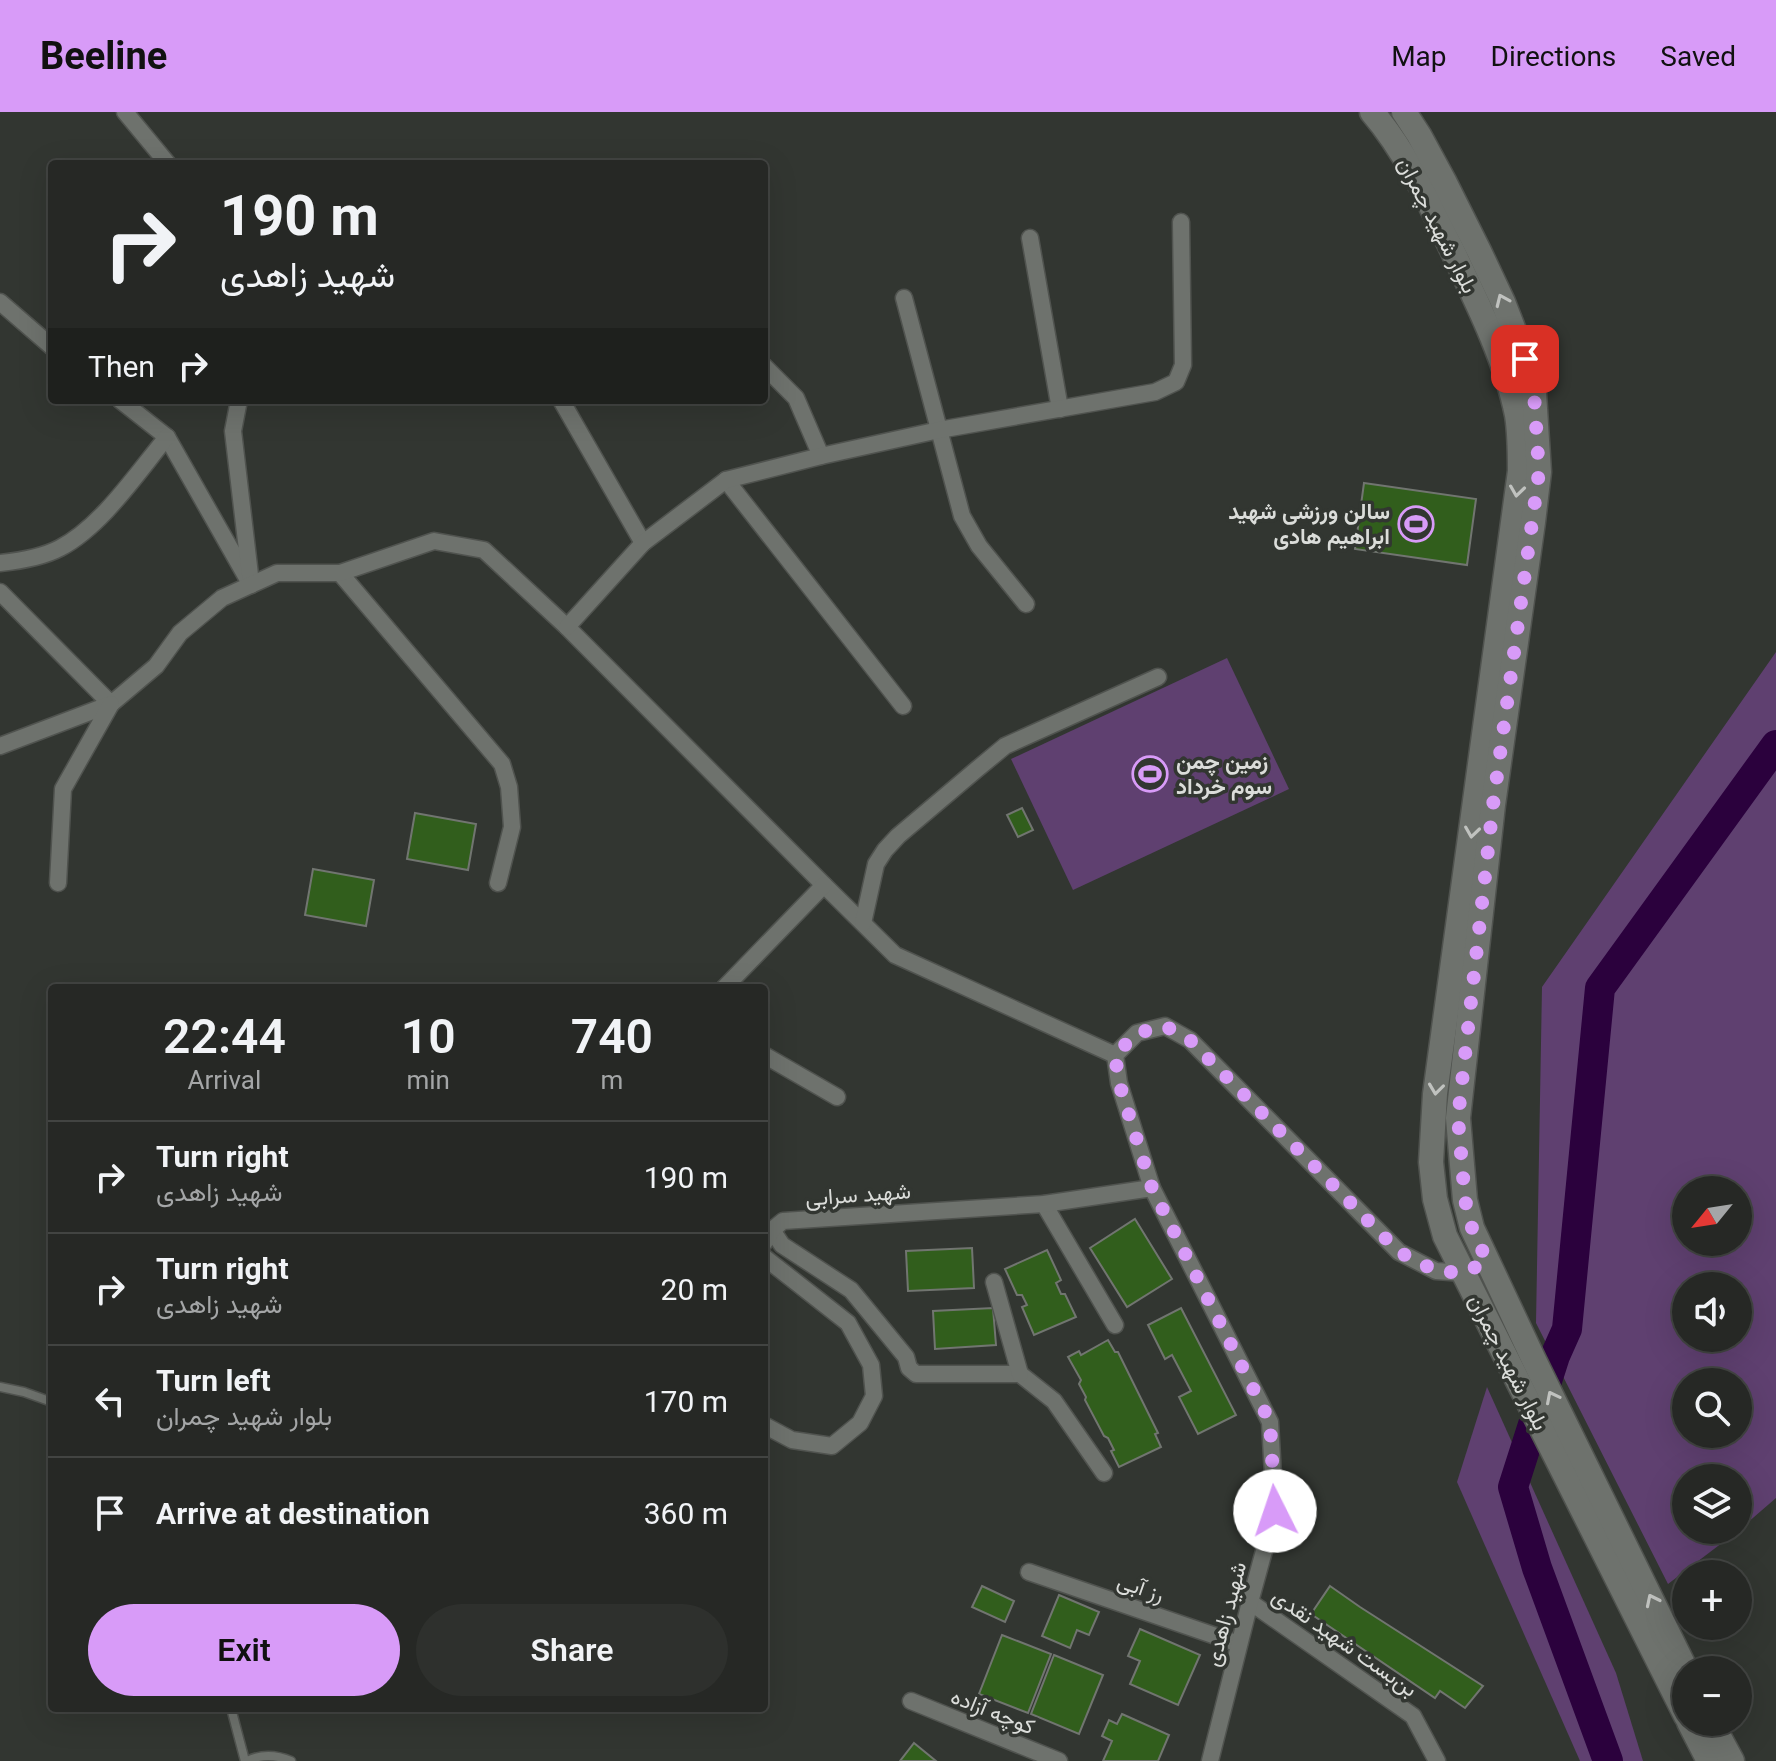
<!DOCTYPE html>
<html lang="en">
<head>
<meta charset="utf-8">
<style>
  :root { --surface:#262825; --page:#2e302d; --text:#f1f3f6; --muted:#a4a6a7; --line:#424442; --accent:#d89bf8 }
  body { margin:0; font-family:Roboto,Vazirmatn,sans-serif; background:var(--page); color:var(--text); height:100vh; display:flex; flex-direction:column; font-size:30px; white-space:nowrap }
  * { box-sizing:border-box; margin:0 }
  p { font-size:26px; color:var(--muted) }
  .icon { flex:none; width:44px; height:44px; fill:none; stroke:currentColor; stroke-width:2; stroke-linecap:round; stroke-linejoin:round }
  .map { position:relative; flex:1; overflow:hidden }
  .panel { position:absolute; left:48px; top:872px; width:720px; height:728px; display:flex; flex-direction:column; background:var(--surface); border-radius:8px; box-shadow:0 8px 32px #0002,0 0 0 2px var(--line) }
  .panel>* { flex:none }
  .hud { position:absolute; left:48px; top:48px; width:720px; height:244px; border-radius:8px; box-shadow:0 8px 32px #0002,0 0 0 2px var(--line); background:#262825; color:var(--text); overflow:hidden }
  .needle { width:52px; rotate:240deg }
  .controls { position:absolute; left:1672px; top:1064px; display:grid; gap:16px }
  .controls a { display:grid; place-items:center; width:80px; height:80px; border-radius:50%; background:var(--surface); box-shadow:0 8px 32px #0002,0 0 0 2px var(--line); font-size:40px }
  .pin { position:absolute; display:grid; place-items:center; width:68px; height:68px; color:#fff; margin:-34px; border-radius:16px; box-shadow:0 4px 12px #0006 }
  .me { position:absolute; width:88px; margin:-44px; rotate:356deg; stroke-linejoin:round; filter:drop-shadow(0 0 6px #0008) }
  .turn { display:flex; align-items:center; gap:28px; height:168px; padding:0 40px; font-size:36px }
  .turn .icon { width:104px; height:104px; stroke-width:2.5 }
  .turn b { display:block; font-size:56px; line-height:68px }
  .then { display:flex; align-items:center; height:76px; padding:0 40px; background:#0003; gap:16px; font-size:30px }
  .eta { display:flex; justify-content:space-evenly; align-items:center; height:136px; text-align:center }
  .eta b { font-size:48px; font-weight:600; line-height:56px }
  .cta { display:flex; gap:16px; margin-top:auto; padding:16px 40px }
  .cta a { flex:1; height:92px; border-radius:48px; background:var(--accent); color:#111; font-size:32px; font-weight:600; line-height:92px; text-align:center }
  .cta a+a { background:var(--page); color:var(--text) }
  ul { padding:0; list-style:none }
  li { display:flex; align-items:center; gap:24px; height:112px; padding:0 40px; border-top:2px solid var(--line) }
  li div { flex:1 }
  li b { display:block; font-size:30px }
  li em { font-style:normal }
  header { display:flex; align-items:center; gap:48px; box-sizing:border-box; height:112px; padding:0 40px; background:var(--accent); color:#111 }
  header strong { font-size:38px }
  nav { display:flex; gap:44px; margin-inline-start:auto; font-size:28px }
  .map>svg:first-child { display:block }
</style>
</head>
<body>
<header>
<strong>Beeline</strong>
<nav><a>Map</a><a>Directions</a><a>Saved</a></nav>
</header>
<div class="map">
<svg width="1776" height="1649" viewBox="0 0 1776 1649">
  <rect width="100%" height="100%" fill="#323631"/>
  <g fill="#5f4070" fill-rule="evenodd">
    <path d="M 1776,540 L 1776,1386 L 1739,1418 L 1668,1472 L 1536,1211 L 1542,875 ZM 1686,1078 L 1738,1078 L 1738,1130 L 1686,1130 ZM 1686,1174 L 1738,1174 L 1738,1226 L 1686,1226 ZM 1686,1270 L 1738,1270 L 1738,1322 L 1686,1322 ZM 1686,1366 L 1738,1366 L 1738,1418 L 1686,1418 Z"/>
    <path d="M 1227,546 L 1289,677 L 1073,778 L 1011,647 Z"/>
    <path d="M 1487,1275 L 1616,1561 L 1643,1649 L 1580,1649 L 1457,1370 Z"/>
  </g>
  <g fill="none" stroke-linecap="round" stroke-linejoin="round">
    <path stroke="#2b013d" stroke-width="30" d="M 1608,1649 L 1537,1456 L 1513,1375 L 1555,1244 L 1567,1217 L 1600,876 L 1776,633"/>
  </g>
  <g fill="#315e1c" stroke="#717570" stroke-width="2">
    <path d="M 1364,371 L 1476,387 L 1467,453 L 1355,437 Z"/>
    <path d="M 1022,696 L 1033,718 L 1018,725 L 1007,703 Z"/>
    <path d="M 415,701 L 476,712 L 468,758 L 407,747 Z"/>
    <path d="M 313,757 L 374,768 L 366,814 L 305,803 Z"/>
    <path d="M 1135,1107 L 1172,1167 L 1127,1195 L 1090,1136 Z"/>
    <path d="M 972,1136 L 974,1176 L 908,1179 L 906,1139 Z"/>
    <path d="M 1047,1138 L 1061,1168 L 1056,1171 L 1061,1182 L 1065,1182 L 1076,1205 L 1034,1223 L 1022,1195 L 1027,1193 L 1022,1183 L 1017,1183 L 1005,1157 Z"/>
    <path d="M 993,1196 L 996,1233 L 935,1237 L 933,1199 Z"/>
    <path d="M 1181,1196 L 1236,1303 L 1198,1322 L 1179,1285 L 1191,1279 L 1172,1243 L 1165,1247 L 1148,1213 Z"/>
    <path d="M 1108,1228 L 1115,1240 L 1118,1240 L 1158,1321 L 1155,1322 L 1161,1335 L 1119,1355 L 1111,1339 L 1114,1338 L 1108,1326 L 1104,1324 L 1085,1288 L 1086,1285 L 1079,1272 L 1081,1268 L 1068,1245 L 1079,1239 L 1081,1243 Z"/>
    <path d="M 982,1474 L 1014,1489 L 1005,1510 L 972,1495 Z"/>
    <path d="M 1330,1474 L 1360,1495 L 1483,1574 L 1465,1596 L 1440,1579 L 1435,1586 L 1311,1502 Z"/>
    <path d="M 1059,1483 L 1099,1500 L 1089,1523 L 1077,1518 L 1070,1536 L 1042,1524 Z"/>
    <path d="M 1140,1517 L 1200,1543 L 1178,1593 L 1130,1572 L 1140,1549 L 1128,1544 Z"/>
    <path d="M 1002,1523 L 1051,1542 L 1028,1601 L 979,1582 Z"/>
    <path d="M 1054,1543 L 1103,1563 L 1079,1622 L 1031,1602 Z"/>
    <path d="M 1122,1602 L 1169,1623 L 1158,1649 L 1103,1649 L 1112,1629 L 1102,1624 L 1109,1608 L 1117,1612 Z"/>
    <path d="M 914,1631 L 936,1649 L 900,1649 Z"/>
  </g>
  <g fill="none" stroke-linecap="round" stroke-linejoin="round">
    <defs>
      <g id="lane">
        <path d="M 0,1275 L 24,1280 L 52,1290"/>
        <path d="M 231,1596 L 245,1649"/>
        <path d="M 247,1649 C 261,1642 277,1643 291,1649"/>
      </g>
      <g id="street">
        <path d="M 125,0 L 168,52"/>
        <path d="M 1030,126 L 1060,297"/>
        <path d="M 904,186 L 962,404 L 979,434 L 1026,492"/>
        <path d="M 0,190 L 52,235"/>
        <path d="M 764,254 L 796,286 L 821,344"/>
        <path d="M 120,288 L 167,325 L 251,473"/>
        <path d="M 239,288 L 233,319 L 250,463"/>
        <path d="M 561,288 L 643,431"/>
        <path d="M 726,368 L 903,594"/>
        <path d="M 0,451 C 19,449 43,445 60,436 C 102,414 137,361 167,325"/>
        <path d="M 340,461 L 502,652 L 509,675 L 512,715 L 498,771"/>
        <path d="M 0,480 L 111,592 L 156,554 L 180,521 L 222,486 L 277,461 L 340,461 L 434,429 L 484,438 L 567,515 L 824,773 L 895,843 L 1115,943"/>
        <path d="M 567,515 L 643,431 L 726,368 L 821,344 L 939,318 L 1155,280 L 1176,270 L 1183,253 L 1181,110"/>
        <path d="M 0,634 L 111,592"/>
        <path d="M 58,771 L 63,677 L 111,592"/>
        <path d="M 863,811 L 876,752 L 885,738 L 898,724 L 976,658 L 1005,634 L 1158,565"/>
        <path d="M 724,876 L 824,773"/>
        <path d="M 764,943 L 837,985"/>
        <path d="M 1044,1092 L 1115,1213"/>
        <path d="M 772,1118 L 782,1133 L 851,1178 L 906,1245 L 909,1256 L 916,1262 L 1020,1262 L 1054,1289 L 1104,1361"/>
        <path d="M 764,1131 L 772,1118 L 783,1109 L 1044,1092 L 1152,1076"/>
        <path d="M 764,1145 L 848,1211 L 871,1253 L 874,1284 L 860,1311 L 832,1334 L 792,1328 L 764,1313"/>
        <path d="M 994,1170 L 1020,1262"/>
        <path d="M 1029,1460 L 1239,1532"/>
        <path d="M 1250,1490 L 1413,1604 L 1437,1649"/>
        <path d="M 911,1589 L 1059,1649"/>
        <path d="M 1210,1649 L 1250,1490 L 1275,1399 L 1270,1310 L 1152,1076 L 1119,971 L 1115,943 L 1137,921 L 1165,914 L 1190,928 L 1399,1140 L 1436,1159 L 1464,1161"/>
      </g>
      <g id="secondary">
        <path d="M 1372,0 C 1407,41 1429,90 1452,138 C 1476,188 1506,248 1517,303 C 1520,322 1520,340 1520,359 L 1435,982 L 1431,1050 L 1435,1087 L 1445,1124 L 1686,1604"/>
        <path d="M 1404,0 L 1419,23 L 1445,71 L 1479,139 L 1503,190 L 1525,247 L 1534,281 L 1539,360 L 1533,410 L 1493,693 L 1458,1006 L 1465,1088 L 1472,1116 L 1534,1248 L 1686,1558"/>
        <path d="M 1689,1610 L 1709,1649"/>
        <path d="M 1711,1610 L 1732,1649"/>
      </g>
    </defs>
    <use href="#lane" stroke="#50534f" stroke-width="11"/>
    <use href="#street" stroke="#50534f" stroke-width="19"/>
    <use href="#secondary" stroke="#50534f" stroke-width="27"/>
    <use href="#lane" stroke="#6e726d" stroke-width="8"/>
    <use href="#street" stroke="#6e726d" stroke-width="16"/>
    <use href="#secondary" stroke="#6e726d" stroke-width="24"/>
  </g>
  <defs><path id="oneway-chevron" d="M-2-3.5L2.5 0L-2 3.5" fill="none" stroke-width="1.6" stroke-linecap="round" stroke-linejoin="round" transform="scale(2)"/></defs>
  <g stroke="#c0c2bf">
    <use href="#oneway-chevron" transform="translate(1502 188) rotate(-114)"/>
    <use href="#oneway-chevron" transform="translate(1517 379) rotate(98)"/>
    <use href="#oneway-chevron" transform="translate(1472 720) rotate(98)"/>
    <use href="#oneway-chevron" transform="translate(1436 977) rotate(97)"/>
    <use href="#oneway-chevron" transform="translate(1552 1285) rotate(-117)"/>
    <use href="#oneway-chevron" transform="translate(1652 1488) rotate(-116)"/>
  </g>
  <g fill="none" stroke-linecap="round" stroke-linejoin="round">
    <path stroke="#d89bf8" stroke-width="14" stroke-dasharray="0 25.2" d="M 1275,1399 L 1270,1310 L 1152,1076 L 1119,971 L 1115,943 L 1137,921 L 1165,914 L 1190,928 L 1399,1140 L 1436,1159 L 1464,1161 L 1487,1149 L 1472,1116 L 1465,1088 L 1458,1006 L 1493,693 L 1539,360 L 1534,281 L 1525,247"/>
  </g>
  <defs>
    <symbol id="stadium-ring" viewBox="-11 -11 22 22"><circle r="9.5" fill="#323631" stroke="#d89bf8" stroke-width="1.5"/><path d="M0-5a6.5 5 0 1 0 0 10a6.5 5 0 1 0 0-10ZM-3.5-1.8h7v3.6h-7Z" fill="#d89bf8"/></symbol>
  </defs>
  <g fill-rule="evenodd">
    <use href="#stadium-ring" x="1396" y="392" width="40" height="40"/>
    <use href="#stadium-ring" x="1130" y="642" width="40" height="40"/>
  </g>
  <g text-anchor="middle" stroke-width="7" stroke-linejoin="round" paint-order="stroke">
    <g font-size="22" fill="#dbddda" stroke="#323631">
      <text transform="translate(1438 113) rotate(63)" y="8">بلوار شهید چمران</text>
      <text transform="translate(858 1082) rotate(-4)" y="8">شهید سرابی</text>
      <text transform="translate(1509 1250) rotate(63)" y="8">بلوار شهید چمران</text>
      <text transform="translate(1141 1475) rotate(19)" y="8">رز آبی</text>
      <text transform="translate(1225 1502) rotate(-75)" y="8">شهید زاهدی</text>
      <text transform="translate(1345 1530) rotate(35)" y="8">بن‌بست شهید نقدی</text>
      <text transform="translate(993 1599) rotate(22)" y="8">کوچه آزاده</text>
    </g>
    <g font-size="22" font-weight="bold" fill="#dbddda" stroke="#323631" text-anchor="end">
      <text x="1390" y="407">سالن ورزشی شهید<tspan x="1390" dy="25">ابراهیم هادی</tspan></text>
      <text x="1176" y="657" text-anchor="start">زمین چمن<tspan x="1176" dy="25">سوم خرداد</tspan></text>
    </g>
  </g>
</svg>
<div class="controls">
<a><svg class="needle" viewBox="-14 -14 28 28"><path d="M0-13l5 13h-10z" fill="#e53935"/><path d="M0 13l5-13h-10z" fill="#a4a6a7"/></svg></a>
<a><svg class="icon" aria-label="sound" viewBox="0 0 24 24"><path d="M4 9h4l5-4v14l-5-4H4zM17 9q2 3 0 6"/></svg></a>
<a><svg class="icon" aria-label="search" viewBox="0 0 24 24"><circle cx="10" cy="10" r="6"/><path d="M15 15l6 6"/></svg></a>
<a><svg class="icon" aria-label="layers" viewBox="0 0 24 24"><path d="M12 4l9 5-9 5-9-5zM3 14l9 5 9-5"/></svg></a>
<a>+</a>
<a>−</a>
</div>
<div class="pin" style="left:1525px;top:247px;background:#d93025"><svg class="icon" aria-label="arrive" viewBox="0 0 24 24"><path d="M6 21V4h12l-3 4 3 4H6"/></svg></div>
<svg class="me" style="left:1275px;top:1399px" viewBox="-20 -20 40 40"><circle r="19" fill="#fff"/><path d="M0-13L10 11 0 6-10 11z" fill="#d89bf8"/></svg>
<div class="hud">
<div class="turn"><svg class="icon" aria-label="right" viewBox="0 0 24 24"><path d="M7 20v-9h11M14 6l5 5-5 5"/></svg><div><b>190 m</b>شهید زاهدی</div></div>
<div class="then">Then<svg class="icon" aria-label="right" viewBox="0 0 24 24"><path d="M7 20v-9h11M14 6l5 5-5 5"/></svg></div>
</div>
<section class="panel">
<div class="eta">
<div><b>22:44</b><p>Arrival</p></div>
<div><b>10</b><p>min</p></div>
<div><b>740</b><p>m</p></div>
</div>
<ul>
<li><svg class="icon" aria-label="right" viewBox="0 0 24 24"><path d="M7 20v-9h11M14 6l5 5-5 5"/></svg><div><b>Turn right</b><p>شهید زاهدی</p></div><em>190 m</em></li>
<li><svg class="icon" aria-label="right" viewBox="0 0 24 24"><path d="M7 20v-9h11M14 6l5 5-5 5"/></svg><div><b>Turn right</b><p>شهید زاهدی</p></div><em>20 m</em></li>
<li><svg class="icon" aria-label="left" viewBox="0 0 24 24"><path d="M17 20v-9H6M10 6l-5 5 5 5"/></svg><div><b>Turn left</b><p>بلوار شهید چمران</p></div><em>170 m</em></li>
<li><svg class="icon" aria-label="arrive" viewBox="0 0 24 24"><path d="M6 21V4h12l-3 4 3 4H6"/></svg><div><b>Arrive at destination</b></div><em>360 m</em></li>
</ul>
<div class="cta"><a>Exit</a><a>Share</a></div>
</section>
</div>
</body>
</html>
